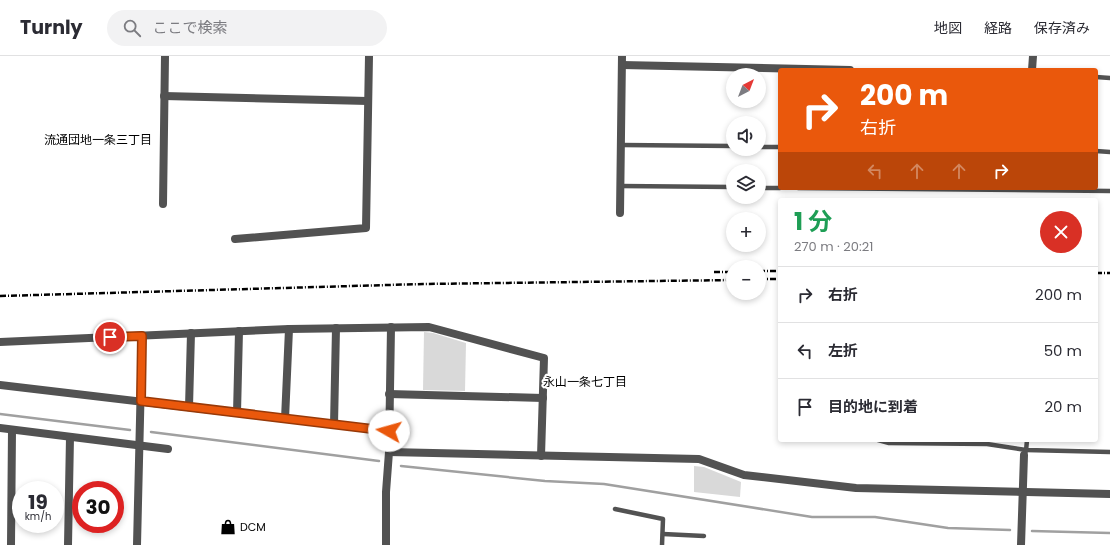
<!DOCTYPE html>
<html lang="ja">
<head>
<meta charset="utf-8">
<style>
  :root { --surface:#fff; --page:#f2f2f3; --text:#2b2b33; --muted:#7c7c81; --line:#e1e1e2 }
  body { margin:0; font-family:Poppins,"Noto Sans JP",sans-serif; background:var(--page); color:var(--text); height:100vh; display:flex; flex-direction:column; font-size:15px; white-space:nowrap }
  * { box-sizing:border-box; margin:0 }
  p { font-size:13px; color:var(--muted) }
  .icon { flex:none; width:22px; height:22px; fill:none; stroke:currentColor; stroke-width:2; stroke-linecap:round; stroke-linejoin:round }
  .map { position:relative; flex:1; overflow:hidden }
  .drawer { position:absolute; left:778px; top:142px; width:320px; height:244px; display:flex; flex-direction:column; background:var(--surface); border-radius:4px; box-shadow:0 2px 6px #0003 }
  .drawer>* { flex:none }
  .top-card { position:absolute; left:778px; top:12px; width:320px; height:122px; border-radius:4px; box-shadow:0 2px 6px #0003; background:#ea580c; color:#fff; overflow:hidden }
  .needle { width:26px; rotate:42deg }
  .fabs { position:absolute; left:726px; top:12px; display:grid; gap:8px }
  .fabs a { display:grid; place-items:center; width:40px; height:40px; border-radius:50%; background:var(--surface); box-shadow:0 2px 6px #0003; font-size:20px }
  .speed { position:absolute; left:12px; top:425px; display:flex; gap:8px; font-size:20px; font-weight:700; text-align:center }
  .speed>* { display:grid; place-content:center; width:52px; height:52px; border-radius:50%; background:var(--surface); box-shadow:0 2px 6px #0003; line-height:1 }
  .speed small { font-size:10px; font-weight:400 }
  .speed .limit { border:6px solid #d22; background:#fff; color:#111 }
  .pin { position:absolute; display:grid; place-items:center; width:34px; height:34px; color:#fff; margin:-17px; border:2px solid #fff; border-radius:50%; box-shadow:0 1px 4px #0007 }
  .me { position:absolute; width:44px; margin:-22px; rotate:277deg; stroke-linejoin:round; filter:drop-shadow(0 0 3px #0008) }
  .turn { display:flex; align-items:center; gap:14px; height:84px; padding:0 16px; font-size:18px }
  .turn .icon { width:52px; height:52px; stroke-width:2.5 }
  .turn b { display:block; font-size:28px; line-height:34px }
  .lanes { display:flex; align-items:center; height:38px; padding:0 16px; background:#0003; justify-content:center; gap:20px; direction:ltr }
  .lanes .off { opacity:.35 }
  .round { display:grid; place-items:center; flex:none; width:42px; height:42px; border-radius:21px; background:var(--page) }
  .headline { display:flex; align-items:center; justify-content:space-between; height:68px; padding:0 16px }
  h1 { font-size:24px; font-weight:700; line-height:30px; color:#1e9e55 }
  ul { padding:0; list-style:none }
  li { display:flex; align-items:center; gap:12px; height:56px; padding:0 16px; border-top:1px solid var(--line) }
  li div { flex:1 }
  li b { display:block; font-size:15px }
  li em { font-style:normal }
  header { display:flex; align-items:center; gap:24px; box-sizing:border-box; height:56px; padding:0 20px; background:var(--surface); border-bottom:1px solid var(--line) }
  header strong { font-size:19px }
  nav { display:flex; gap:22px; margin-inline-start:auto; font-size:14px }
  .search { width:280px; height:36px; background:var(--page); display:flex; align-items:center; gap:10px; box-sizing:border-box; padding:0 14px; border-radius:22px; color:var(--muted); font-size:15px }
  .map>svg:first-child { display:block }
</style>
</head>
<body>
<header>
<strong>Turnly</strong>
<div class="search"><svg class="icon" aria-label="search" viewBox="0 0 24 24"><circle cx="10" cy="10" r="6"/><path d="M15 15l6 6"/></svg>ここで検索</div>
<nav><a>地図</a><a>経路</a><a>保存済み</a></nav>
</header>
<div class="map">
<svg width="1110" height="489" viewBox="0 0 1110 489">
  <rect width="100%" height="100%" fill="#fff"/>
  <g fill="#d9d9d9">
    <path d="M 424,276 L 433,277 L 466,287 L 465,335 L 423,334 Z"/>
    <path d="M 694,410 L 704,411 L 741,426 L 740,441 L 694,436 Z"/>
  </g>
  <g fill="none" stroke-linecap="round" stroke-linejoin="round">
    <g stroke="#a0a0a0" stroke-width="2.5">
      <path d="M 0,358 L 130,374"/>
      <path d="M 151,376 L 379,405"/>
      <path d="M 401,410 L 545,425 L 604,428 L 812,461 L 875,461 L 948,472 L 1010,474"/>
      <path d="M 1032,475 L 1110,477"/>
    </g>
    <g stroke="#525252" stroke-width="4.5">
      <path d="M 1096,21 L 1110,22"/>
      <path d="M 622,89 L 733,90"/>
      <path d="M 759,91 L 780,91"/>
      <path d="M 1096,95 L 1110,96"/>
      <path d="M 620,130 L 733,131"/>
      <path d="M 759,132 L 780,132"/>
      <path d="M 798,132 L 1110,135"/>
      <path d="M 878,384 L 889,387 L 987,388 L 1026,394 L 1110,396"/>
      <path d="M 1026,395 L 1027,384"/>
      <path d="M 615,453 L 663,463 L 662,489"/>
      <path d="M 663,478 L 704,480"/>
    </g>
    <g stroke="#525252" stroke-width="8">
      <path d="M 622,9 L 850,14"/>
      <path d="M 1032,14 L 1033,0"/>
      <path d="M 164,40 L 368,45"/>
      <path d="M 163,148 L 165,0"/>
      <path d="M 620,157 L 622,0"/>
      <path d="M 235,183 L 366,172 L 369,0"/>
      <path d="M 0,286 L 289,273 L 429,271 L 544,302 L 541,400"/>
      <path d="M 0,329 L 389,375"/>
      <path d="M 389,338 L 543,342"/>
      <path d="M 189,351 L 191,277"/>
      <path d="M 237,357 L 239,275"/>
      <path d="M 285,363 L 289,273"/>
      <path d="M 334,369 L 336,272"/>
      <path d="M 0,372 L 168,393"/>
      <path d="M 389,396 L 699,403 L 744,419 L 856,432 L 1110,438"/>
      <path d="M 11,489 L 12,374"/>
      <path d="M 68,489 L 70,381"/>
      <path d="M 137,489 L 142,280"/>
      <path d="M 386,489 L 386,436 L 389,396 L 391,271"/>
      <path d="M 1021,489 L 1024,399"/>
    </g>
    <g stroke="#000" stroke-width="2.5" stroke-dasharray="6 2 1 2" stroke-linecap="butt">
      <path d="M 759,215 L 780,215"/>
      <path d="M 714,216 L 733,216"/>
      <path d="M 1096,217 L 1110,217"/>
      <path d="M 759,223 L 780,223"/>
      <path d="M 0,240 L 423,228 L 733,224"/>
    </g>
  </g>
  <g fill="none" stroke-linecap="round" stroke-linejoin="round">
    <defs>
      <path id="route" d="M 110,281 L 142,280 L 141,345 L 389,375"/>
    </defs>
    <use href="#route" stroke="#983908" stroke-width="10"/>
    <use href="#route" stroke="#ea580c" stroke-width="7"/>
  </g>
  <defs>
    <symbol id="shop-bare" viewBox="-9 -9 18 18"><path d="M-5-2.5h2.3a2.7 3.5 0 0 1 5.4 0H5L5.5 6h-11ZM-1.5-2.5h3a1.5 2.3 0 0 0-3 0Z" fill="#000" stroke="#fff" stroke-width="2.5" paint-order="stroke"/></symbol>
  </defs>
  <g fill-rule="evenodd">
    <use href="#shop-bare" x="217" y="460" width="22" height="22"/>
  </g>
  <g text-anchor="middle" stroke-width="4" stroke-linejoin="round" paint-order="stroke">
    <g font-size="11" fill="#000" stroke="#fff" text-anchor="start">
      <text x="240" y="475">DCM</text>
    </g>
    <g font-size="12" fill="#000" stroke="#fff">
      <text x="98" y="88">流通団地一条三丁目</text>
      <text x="585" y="330">永山一条七丁目</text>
    </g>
  </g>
</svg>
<div class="fabs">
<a><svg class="needle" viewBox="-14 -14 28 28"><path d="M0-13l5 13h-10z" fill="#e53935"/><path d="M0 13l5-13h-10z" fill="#7c7c81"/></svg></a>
<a><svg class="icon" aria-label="sound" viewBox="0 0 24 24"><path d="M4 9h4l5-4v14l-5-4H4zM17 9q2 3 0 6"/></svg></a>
<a><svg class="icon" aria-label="layers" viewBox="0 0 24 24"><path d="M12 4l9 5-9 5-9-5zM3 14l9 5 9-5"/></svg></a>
<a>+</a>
<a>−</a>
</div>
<div class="speed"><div>19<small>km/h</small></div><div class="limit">30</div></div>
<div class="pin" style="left:110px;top:281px;background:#d93025"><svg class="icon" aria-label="arrive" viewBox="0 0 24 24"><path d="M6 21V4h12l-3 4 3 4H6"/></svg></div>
<svg class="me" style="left:389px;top:375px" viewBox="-20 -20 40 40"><circle r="19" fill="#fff"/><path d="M0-13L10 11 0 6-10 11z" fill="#ea580c"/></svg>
<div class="top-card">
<div class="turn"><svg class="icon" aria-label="right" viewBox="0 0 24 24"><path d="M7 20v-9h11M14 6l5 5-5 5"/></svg><div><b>200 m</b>右折</div></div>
<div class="lanes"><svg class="icon off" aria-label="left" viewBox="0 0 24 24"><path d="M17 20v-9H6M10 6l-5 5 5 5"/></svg><svg class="icon off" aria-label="ahead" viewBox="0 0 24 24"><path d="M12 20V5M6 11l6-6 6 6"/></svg><svg class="icon off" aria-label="ahead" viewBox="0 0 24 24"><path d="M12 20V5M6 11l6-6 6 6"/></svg><svg class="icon" aria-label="right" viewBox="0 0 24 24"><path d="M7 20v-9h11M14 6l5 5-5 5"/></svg></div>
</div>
<section class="drawer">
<div class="headline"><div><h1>1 分</h1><p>270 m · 20:21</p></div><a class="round" style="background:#d93025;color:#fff"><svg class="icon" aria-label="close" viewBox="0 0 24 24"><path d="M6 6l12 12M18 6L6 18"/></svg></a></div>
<ul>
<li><svg class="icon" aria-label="right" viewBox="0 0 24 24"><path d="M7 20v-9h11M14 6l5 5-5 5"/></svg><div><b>右折</b></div><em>200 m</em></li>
<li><svg class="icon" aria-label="left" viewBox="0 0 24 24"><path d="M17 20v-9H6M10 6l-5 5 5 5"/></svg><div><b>左折</b></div><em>50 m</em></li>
<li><svg class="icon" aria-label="arrive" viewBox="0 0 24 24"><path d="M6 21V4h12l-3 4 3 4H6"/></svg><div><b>目的地に到着</b></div><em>20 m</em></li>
</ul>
</section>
</div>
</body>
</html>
